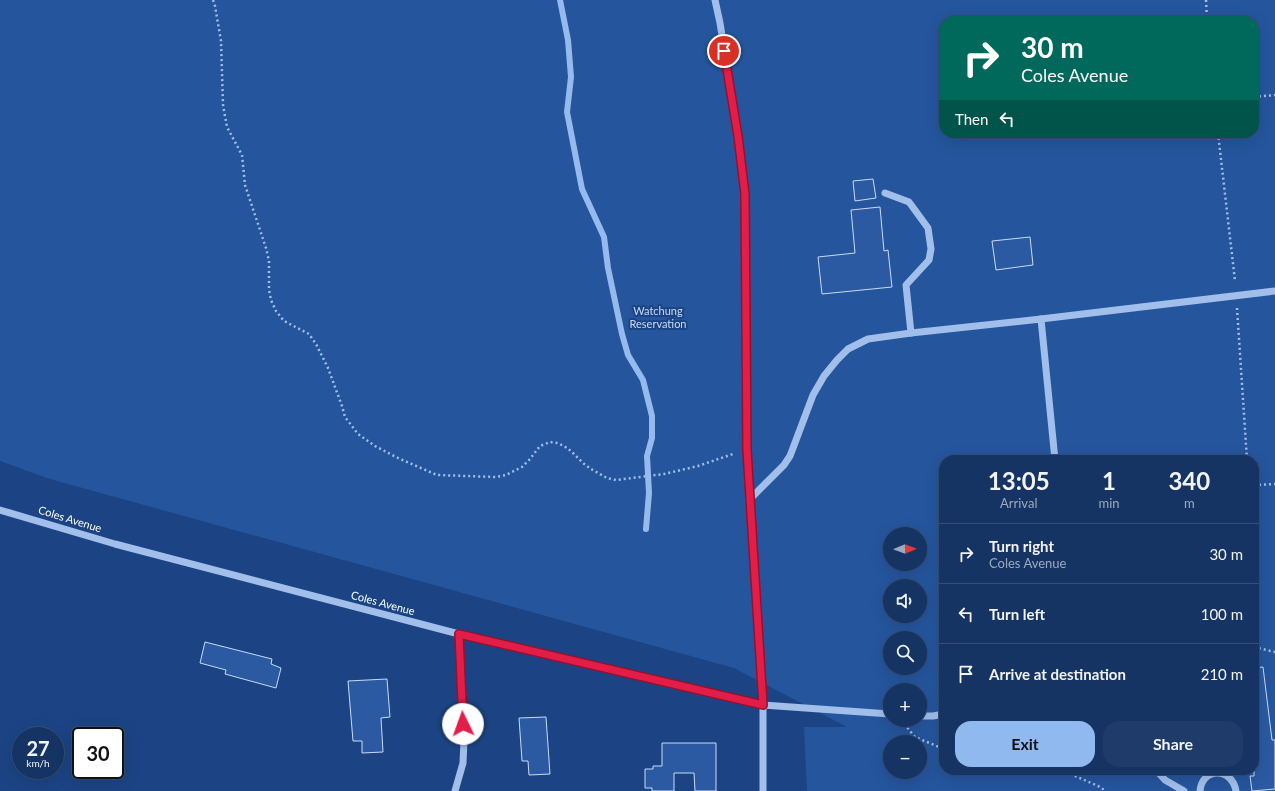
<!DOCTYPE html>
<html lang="en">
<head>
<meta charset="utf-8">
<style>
  :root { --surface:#153363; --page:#1e3b69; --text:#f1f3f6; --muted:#9daabe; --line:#344e78; --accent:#90b9f0 }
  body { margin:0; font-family:Lato,sans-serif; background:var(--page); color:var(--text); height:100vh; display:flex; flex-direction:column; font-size:15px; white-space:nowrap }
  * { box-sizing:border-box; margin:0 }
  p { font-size:13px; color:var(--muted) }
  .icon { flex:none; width:22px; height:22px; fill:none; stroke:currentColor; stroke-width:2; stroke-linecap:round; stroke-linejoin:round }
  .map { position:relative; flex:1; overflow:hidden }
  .panel { position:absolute; left:939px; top:455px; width:320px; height:320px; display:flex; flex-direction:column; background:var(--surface); border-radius:16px; box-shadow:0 4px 16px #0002,0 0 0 1px var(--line) }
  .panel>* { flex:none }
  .top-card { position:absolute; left:939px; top:16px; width:320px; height:122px; border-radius:16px; box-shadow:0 4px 16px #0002,0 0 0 1px var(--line); background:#00695c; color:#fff; overflow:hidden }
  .needle { width:26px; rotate:89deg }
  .fabs { position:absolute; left:883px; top:527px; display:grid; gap:8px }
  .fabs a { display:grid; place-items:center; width:44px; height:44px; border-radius:50%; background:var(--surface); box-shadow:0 4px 16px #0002,0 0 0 1px var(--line); font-size:20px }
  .speed { position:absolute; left:12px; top:727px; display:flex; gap:8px; font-size:20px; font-weight:700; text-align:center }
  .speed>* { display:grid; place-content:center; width:52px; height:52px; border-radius:50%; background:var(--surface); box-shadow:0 4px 16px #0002,0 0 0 1px var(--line); line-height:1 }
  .speed small { font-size:10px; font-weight:400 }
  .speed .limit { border:2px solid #111; border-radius:6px; background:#fff; color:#111 }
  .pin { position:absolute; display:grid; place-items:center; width:34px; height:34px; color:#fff; margin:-17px; border:2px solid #fff; border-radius:50%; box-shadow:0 1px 4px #0007 }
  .me { position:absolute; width:44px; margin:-22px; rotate:357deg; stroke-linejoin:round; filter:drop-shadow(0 0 3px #0008) }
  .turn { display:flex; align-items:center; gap:14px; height:84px; padding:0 16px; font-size:18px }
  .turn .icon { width:52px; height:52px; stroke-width:2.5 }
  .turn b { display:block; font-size:28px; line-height:34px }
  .then { display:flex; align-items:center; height:38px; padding:0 16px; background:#0003; gap:8px; font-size:15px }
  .eta { display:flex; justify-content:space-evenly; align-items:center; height:68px; text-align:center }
  .eta b { font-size:24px; font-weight:700; line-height:28px }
  .primary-button { display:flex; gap:8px; margin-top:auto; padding:8px 16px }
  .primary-button a { flex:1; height:46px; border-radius:16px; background:var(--accent); color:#111; font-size:16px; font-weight:700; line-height:46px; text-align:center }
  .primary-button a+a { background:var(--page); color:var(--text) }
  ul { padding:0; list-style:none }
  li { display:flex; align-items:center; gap:12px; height:60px; padding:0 16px; border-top:1px solid var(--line) }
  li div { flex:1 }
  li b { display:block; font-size:15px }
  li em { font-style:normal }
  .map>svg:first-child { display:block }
</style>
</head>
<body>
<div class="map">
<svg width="1275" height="791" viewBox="0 0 1275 791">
  <rect width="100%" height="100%" fill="#1c4484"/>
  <path fill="#25559d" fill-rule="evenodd" d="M 0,0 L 1275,0 L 1275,791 L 807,791 L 804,727 L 847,727 L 734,668 L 50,479 L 0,461 ZM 944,21 L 1254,21 L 1254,133 L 944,133 ZM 944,460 L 1254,460 L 1254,770 L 944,770 ZM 890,534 L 920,534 L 920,564 L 890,564 ZM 890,586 L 920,586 L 920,616 L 890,616 ZM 890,638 L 920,638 L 920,668 L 890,668 ZM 890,690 L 920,690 L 920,720 L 890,720 ZM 890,742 L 920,742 L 920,772 L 890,772 Z"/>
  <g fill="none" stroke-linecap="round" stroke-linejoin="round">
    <path stroke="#95baed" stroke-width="6" d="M 560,0 L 568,40 L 571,77 L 567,112 L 582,189 L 604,237 L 608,268 L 622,334 L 628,355 L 643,380 L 652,416 L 652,438 L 647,456 L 649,493 L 646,529"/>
  </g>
  <g fill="#2b5aa2" stroke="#c7dbf8">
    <path d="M 873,179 L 876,198 L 855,201 L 853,181 Z"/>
    <path d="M 880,207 L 884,251 L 888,250 L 892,287 L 822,294 L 818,257 L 855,253 L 851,210 Z"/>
    <path d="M 1030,237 L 1033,265 L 996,270 L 992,241 Z"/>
    <path d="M 205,642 L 272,659 L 271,664 L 281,668 L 276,688 L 225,674 L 226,670 L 200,663 Z"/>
    <path d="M 1263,667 L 1272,740 L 1275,740 L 1275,789 L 1252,791 L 1250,776 L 1254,776 L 1254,668 Z"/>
    <path d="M 387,679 L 390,717 L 381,718 L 383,752 L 362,753 L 362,741 L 353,741 L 348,681 Z"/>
    <path d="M 546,717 L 550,774 L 529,775 L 528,761 L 522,761 L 519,718 Z"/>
    <path d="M 662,743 L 716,743 L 716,791 L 695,791 L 694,773 L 674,773 L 674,791 L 652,791 L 652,788 L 645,788 L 645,769 L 653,769 L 653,766 L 662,766 Z"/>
  </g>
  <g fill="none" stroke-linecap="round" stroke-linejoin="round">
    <g stroke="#a2bfeb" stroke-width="2.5" stroke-dasharray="2 3" stroke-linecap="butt">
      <path d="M 213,0 L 215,6 L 221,41 L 223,105 L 227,127 L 242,155 L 245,185 L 266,248 L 269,261 L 269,290 L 271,300 L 276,311 L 284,321 L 309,334 L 316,344 L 328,368 L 342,406 L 345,417 L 358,434 L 375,446 L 398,458 L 437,475 L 496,477 L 506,475 L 522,467 L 530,459 L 540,446 L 550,442 L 557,443 L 564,446 L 571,451 L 583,463 L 591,469 L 607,478 L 616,480 L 664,474 L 698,466 L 733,454"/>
      <path d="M 1206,0 L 1207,21"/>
      <path d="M 1254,97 L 1275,95"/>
      <path d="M 1218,133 L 1235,281"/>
      <path d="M 1237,308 L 1247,460"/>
      <path d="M 1254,485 L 1275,484"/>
      <path d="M 1254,647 L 1275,652"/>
      <path d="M 901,720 L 915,737 L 944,749"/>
      <path d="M 1061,770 L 1098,786 L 1106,791"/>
    </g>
    <g stroke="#a2bfeb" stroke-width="7">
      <path d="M 715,0 L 720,23 L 738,136 L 745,194 L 747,450 L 763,705 L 763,791"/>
      <path d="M 885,193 L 909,202 L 928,228 L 931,249 L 929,260 L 906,285 L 911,333"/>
      <path d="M 1041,319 L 1275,291"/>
      <path d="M 749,500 L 784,465 L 790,456 L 813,395 L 824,376 L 837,360 L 848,349 L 868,339 L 911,333 L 1041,319 L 1055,460"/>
      <path d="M 0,510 L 115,544 L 459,634 L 763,705 L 890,714"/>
      <path d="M 920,716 L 933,716 L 944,714"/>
      <path d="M 1156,770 L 1165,780 L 1184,791"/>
      <path d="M 455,791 L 463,763 L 464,740 L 459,634"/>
      <path d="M 1200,791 C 1202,767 1232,767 1236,791"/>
    </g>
  </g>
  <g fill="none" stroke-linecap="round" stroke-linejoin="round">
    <defs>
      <path id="route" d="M 463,724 L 459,634 L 763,705 L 747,450 L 745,194 L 738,136 L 724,51"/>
    </defs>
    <use href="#route" stroke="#92132f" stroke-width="10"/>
    <use href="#route" stroke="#e11d48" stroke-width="7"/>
  </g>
  <g text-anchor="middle" stroke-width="4" stroke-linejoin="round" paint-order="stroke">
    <g font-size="11" fill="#c7dbf8" stroke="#1c4484">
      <text x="658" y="315">Watchung<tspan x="658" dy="13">Reservation</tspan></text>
    </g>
    <g font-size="11" fill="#fff" stroke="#1c4484">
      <text transform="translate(70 519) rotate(17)" y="4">Coles Avenue</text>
      <text transform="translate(383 603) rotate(15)" y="4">Coles Avenue</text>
    </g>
  </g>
</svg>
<div class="fabs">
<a><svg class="needle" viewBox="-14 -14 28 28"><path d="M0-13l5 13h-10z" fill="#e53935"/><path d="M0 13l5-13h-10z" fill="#9daabe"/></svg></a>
<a><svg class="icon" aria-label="sound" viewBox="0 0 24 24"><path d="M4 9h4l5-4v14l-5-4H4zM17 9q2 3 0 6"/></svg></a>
<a><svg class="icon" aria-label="search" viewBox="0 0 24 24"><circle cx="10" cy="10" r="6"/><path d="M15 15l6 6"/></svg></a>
<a>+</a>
<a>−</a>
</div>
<div class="speed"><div>27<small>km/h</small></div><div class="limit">30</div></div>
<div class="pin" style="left:724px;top:51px;background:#d93025"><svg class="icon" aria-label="arrive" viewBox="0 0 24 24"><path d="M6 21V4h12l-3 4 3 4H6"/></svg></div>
<svg class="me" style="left:463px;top:724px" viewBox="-20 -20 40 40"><circle r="19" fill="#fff"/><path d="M0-13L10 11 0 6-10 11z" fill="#e11d48"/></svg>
<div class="top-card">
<div class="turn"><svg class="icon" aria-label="right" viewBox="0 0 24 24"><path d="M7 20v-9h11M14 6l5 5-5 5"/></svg><div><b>30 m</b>Coles Avenue</div></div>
<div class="then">Then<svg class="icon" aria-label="left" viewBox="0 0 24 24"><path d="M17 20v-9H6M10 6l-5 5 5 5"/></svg></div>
</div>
<section class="panel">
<div class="eta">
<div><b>13:05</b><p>Arrival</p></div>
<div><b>1</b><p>min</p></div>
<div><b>340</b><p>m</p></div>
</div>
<ul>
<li><svg class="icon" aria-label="right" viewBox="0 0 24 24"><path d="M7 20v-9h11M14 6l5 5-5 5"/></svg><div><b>Turn right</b><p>Coles Avenue</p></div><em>30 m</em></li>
<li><svg class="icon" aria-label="left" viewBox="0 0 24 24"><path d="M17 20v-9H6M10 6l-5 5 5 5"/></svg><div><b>Turn left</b></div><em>100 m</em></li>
<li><svg class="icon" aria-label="arrive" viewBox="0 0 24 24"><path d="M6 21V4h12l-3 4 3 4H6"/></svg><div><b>Arrive at destination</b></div><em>210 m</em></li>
</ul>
<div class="primary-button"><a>Exit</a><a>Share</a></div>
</section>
</div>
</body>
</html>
